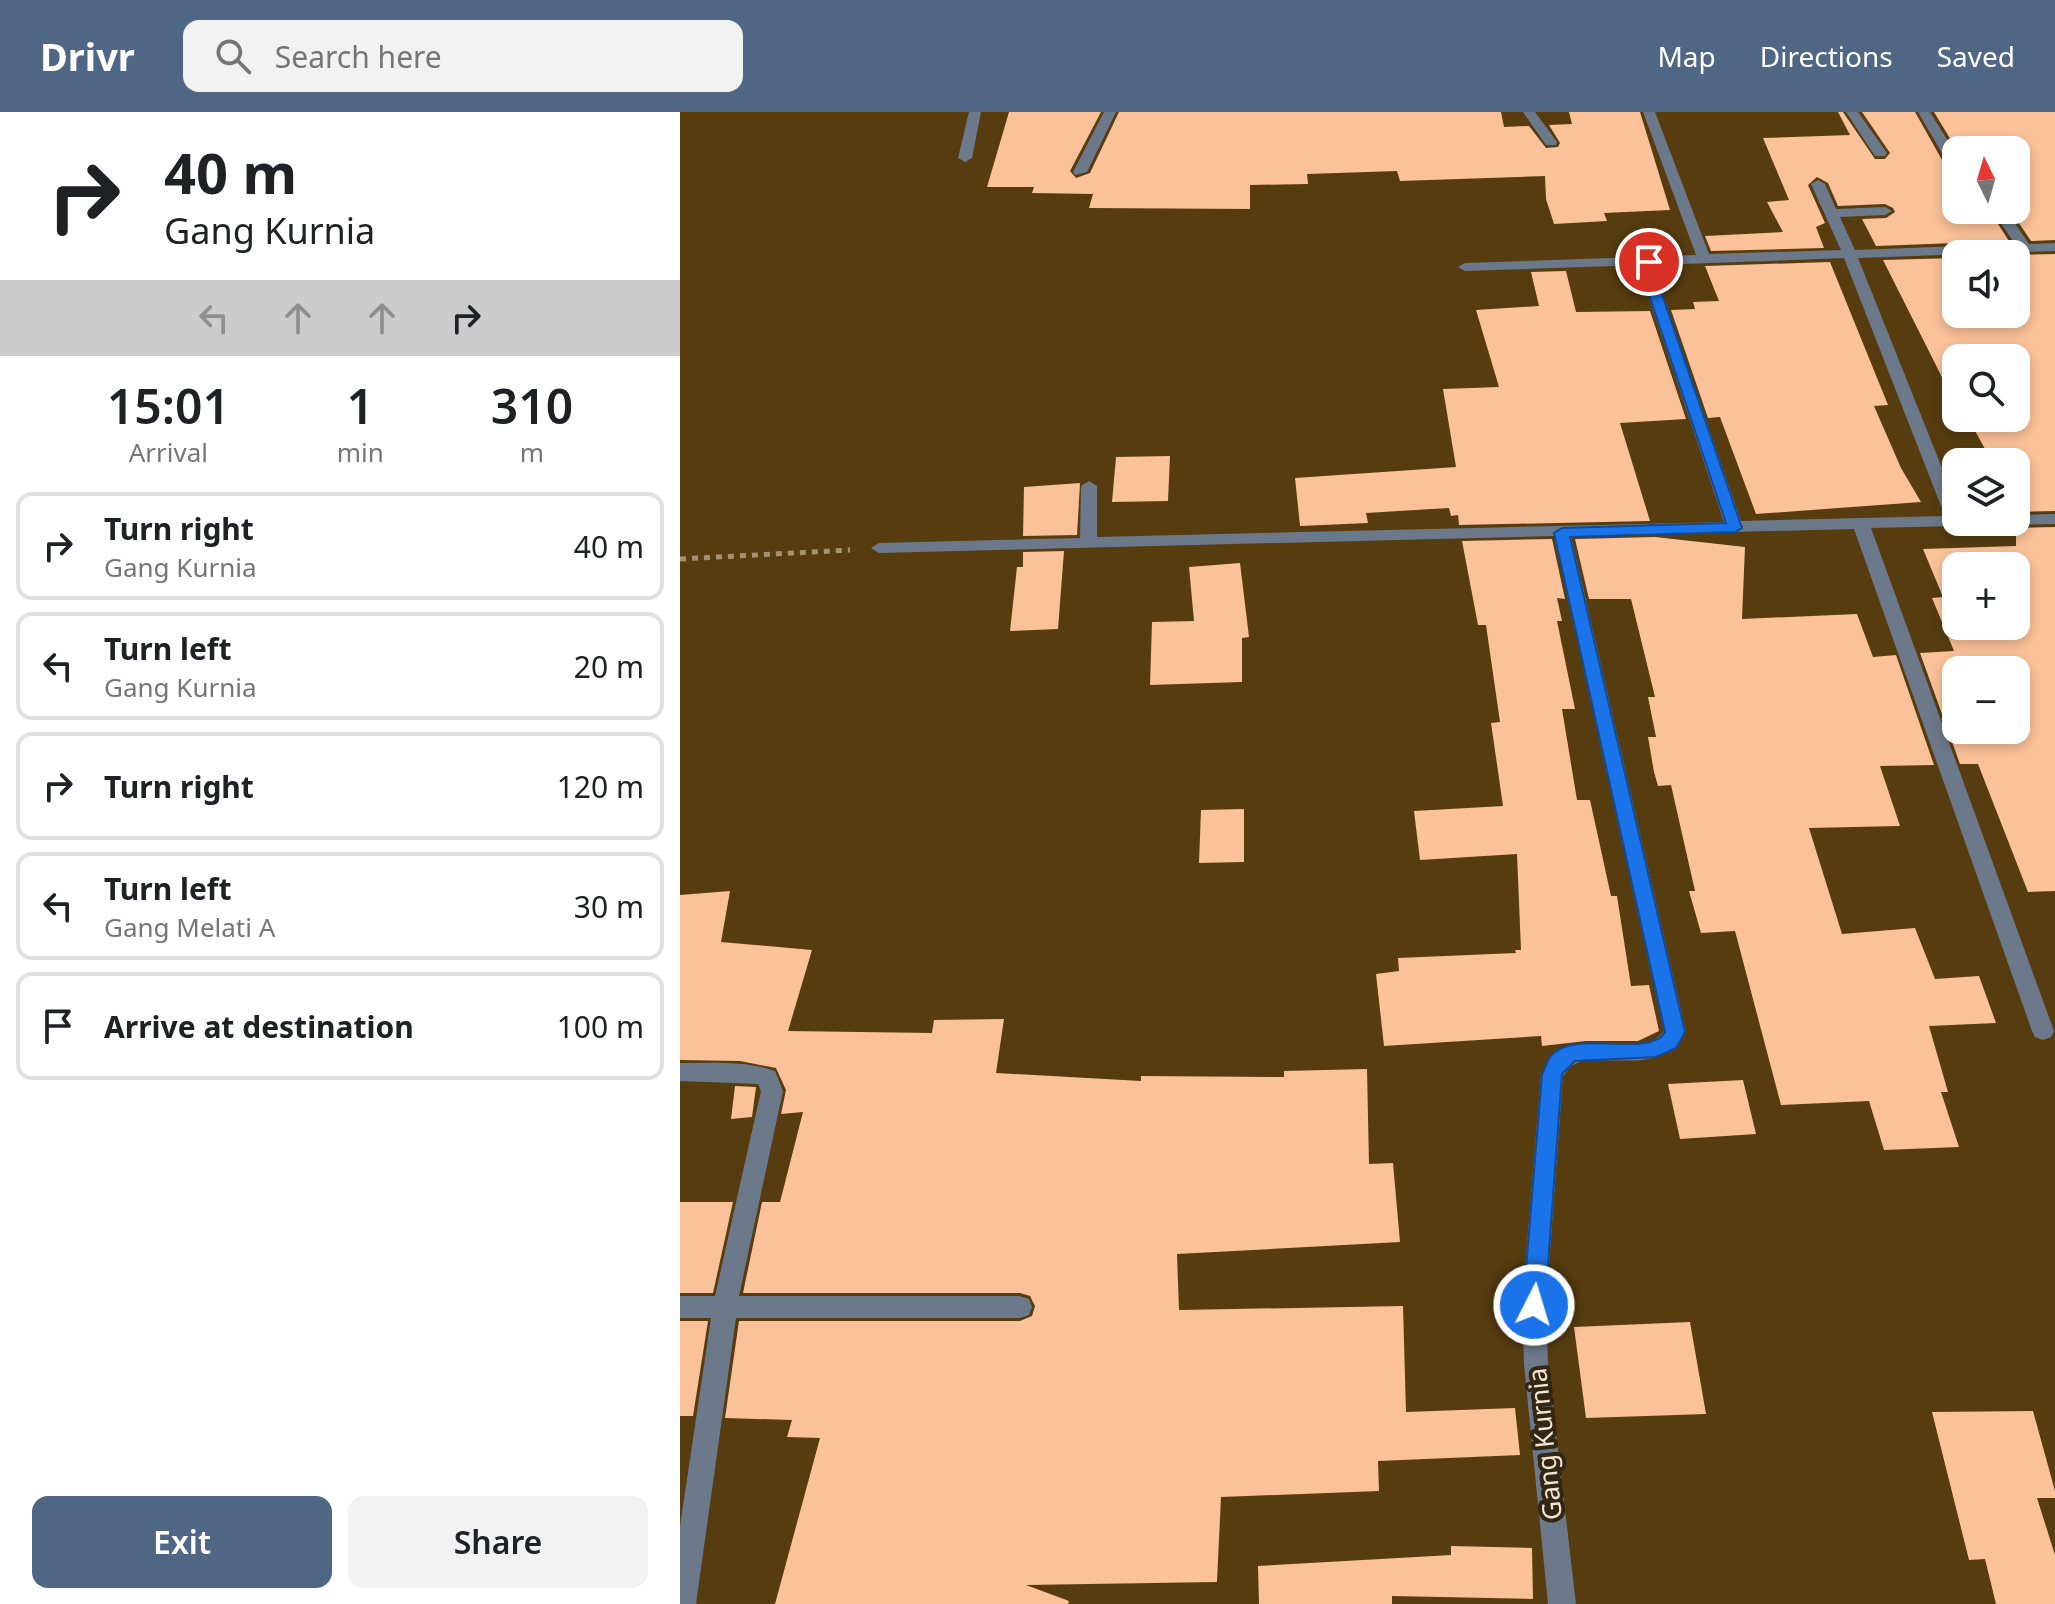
<!DOCTYPE html>
<html lang="en">
<head>
<meta charset="utf-8">
<style>
  :root { --surface:#fff; --page:#f2f2f2; --text:#202124; --muted:#757577; --line:#e0e0e0; --accent:#506685 }
  body { margin:0; font-family:"Noto Sans",sans-serif; background:var(--page); color:var(--text); height:100vh; display:flex; flex-direction:column; font-size:30px; white-space:nowrap }
  * { box-sizing:border-box; margin:0 }
  p { font-size:26px; color:var(--muted) }
  .icon { flex:none; width:44px; height:44px; fill:none; stroke:currentColor; stroke-width:2; stroke-linecap:round; stroke-linejoin:round }
  .map { position:relative; flex:1; overflow:hidden }
  .panel { display:flex; flex-direction:column; background:var(--surface); width:680px }
  .panel>* { flex:none }
  .top-card { background:#fff; color:var(--text); overflow:hidden }
  .needle { width:52px; rotate:355deg }
  .buttons { position:absolute; left:1262px; top:24px; display:grid; gap:16px }
  .buttons a { display:grid; place-items:center; width:88px; height:88px; border-radius:16px; background:var(--surface); box-shadow:0 4px 12px #0003; font-size:40px }
  .pin { position:absolute; display:grid; place-items:center; width:68px; height:68px; color:#fff; margin:-34px; border:4px solid #fff; border-radius:50%; box-shadow:0 2px 8px #0007 }
  .me { position:absolute; width:88px; margin:-44px; rotate:5deg; stroke-linejoin:round; filter:drop-shadow(0 0 6px #0008) }
  .turn { display:flex; align-items:center; gap:28px; height:168px; padding:0 32px; font-size:36px }
  .turn .icon { width:104px; height:104px; stroke-width:2.5 }
  .turn b { display:block; font-size:56px; line-height:68px }
  .lanes { display:flex; align-items:center; height:76px; padding:0 32px; background:#0003; justify-content:center; gap:40px; direction:ltr }
  .lanes .off { opacity:.35 }
  .eta { display:flex; justify-content:space-evenly; align-items:center; height:136px; text-align:center }
  .eta b { font-size:48px; font-weight:600; line-height:56px }
  .primary-button { display:flex; gap:16px; margin-top:auto; padding:16px 32px }
  .primary-button a { flex:1; height:92px; border-radius:16px; background:var(--accent); color:#fff; font-size:32px; font-weight:600; line-height:92px; text-align:center }
  .primary-button a+a { background:var(--page); color:var(--text) }
  ul { padding:0; list-style:none }
  li { display:flex; align-items:center; gap:24px; height:108px; margin:0 16px 12px; padding:0 16px; border:4px solid var(--line); border-radius:16px }
  li div { flex:1 }
  li b { display:block; font-size:30px }
  li em { font-style:normal }
  header { display:flex; align-items:center; gap:48px; box-sizing:border-box; height:112px; padding:0 40px; background:var(--accent); color:#fff }
  header strong { font-size:38px }
  nav { display:flex; gap:44px; margin-inline-start:auto; font-size:28px }
  .search { width:560px; height:72px; background:var(--page); display:flex; align-items:center; gap:20px; box-sizing:border-box; padding:0 28px; border-radius:16px; color:var(--muted); font-size:30px }
  main { display:flex; flex:1; min-height:0 }
  .map>svg:first-child { display:block }
</style>
</head>
<body>
<header>
<strong>Drivr</strong>
<div class="search"><svg class="icon" aria-label="search" viewBox="0 0 24 24"><circle cx="10" cy="10" r="6"/><path d="M15 15l6 6"/></svg>Search here</div>
<nav><a>Map</a><a>Directions</a><a>Saved</a></nav>
</header>
<main>
<section class="panel">
<div class="top-card">
<div class="turn"><svg class="icon" aria-label="right" viewBox="0 0 24 24"><path d="M7 20v-9h11M14 6l5 5-5 5"/></svg><div><b>40 m</b>Gang Kurnia</div></div>
<div class="lanes"><svg class="icon off" aria-label="left" viewBox="0 0 24 24"><path d="M17 20v-9H6M10 6l-5 5 5 5"/></svg><svg class="icon off" aria-label="ahead" viewBox="0 0 24 24"><path d="M12 20V5M6 11l6-6 6 6"/></svg><svg class="icon off" aria-label="ahead" viewBox="0 0 24 24"><path d="M12 20V5M6 11l6-6 6 6"/></svg><svg class="icon" aria-label="right" viewBox="0 0 24 24"><path d="M7 20v-9h11M14 6l5 5-5 5"/></svg></div>
</div>
<div class="eta">
<div><b>15:01</b><p>Arrival</p></div>
<div><b>1</b><p>min</p></div>
<div><b>310</b><p>m</p></div>
</div>
<ul>
<li><svg class="icon" aria-label="right" viewBox="0 0 24 24"><path d="M7 20v-9h11M14 6l5 5-5 5"/></svg><div><b>Turn right</b><p>Gang Kurnia</p></div><em>40 m</em></li>
<li><svg class="icon" aria-label="left" viewBox="0 0 24 24"><path d="M17 20v-9H6M10 6l-5 5 5 5"/></svg><div><b>Turn left</b><p>Gang Kurnia</p></div><em>20 m</em></li>
<li><svg class="icon" aria-label="right" viewBox="0 0 24 24"><path d="M7 20v-9h11M14 6l5 5-5 5"/></svg><div><b>Turn right</b></div><em>120 m</em></li>
<li><svg class="icon" aria-label="left" viewBox="0 0 24 24"><path d="M17 20v-9H6M10 6l-5 5 5 5"/></svg><div><b>Turn left</b><p>Gang Melati A</p></div><em>30 m</em></li>
<li><svg class="icon" aria-label="arrive" viewBox="0 0 24 24"><path d="M6 21V4h12l-3 4 3 4H6"/></svg><div><b>Arrive at destination</b></div><em>100 m</em></li>
</ul>
<div class="primary-button"><a>Exit</a><a>Share</a></div>
</section>
<div class="map">
<svg width="1375" height="1492" viewBox="0 0 1375 1492">
  <rect width="100%" height="100%" fill="#563c0f"/>
  <g fill="#fbc198" fill-rule="evenodd">
    <path d="M 329,0 L 421,0 L 390,59 L 396,66 L 410,61 L 439,0 L 821,0 L 824,15 L 849,14 L 866,36 L 878,35 L 880,31 L 869,13 L 892,12 L 889,0 L 960,0 L 990,98 L 924,101 L 927,109 L 874,112 L 866,87 L 865,64 L 720,69 L 717,59 L 627,62 L 628,72 L 570,73 L 570,97 L 409,96 L 413,82 L 352,81 L 354,75 L 307,75 Z"/>
    <path d="M 1158,0 L 1163,0 L 1195,47 L 1205,47 L 1210,41 L 1182,0 L 1235,0 L 1266,55 L 1276,60 L 1276,98 L 1309,98 L 1329,129 L 1196,134 L 1182,107 L 1206,106 L 1215,100 L 1213,96 L 1205,92 L 1158,94 L 1148,71 L 1137,65 L 1128,73 L 1145,111 L 1136,115 L 1144,136 L 1031,139 L 1025,124 L 1103,120 L 1087,90 L 1109,88 L 1083,26 L 1170,23 Z"/>
    <path d="M 1254,0 L 1375,0 L 1375,128 L 1351,129 L 1330,98 L 1336,98 L 1336,38 L 1277,38 Z"/>
    <path d="M 1375,142 L 1375,399 L 1336,400 L 1336,344 L 1310,346 L 1288,306 L 1336,306 L 1336,246 L 1276,246 L 1274,289 L 1203,148 L 1276,146 L 1276,202 L 1336,202 L 1336,143 Z"/>
    <path d="M 1150,150 L 1208,293 L 1194,294 L 1221,356 L 1241,390 L 1076,402 L 1040,305 L 1028,306 L 991,198 L 1015,197 L 1013,190 L 1039,189 L 1025,154 Z"/>
    <path d="M 886,159 L 896,200 L 970,199 L 1006,307 L 940,311 L 970,409 L 779,413 L 778,403 L 771,404 L 769,396 L 686,401 L 688,411 L 620,414 L 615,366 L 776,355 L 763,277 L 819,275 L 796,198 L 859,194 L 851,160 Z"/>
    <path d="M 490,344 L 488,389 L 432,390 L 436,345 Z"/>
    <path d="M 400,371 L 397,423 L 343,424 L 344,375 Z"/>
    <path d="M 1375,415 L 1375,779 L 1348,780 L 1298,652 L 1280,652 L 1240,541 L 1274,539 L 1252,486 L 1263,485 L 1243,437 L 1336,434 L 1336,416 ZM 1276,454 L 1336,454 L 1336,514 L 1276,514 ZM 1276,558 L 1336,558 L 1336,618 L 1276,618 Z"/>
    <path d="M 975,425 L 1065,435 L 1062,507 L 1177,502 L 1193,545 L 1216,543 L 1254,653 L 1200,654 L 1220,714 L 1129,716 L 1162,822 L 1235,816 L 1255,867 L 1299,864 L 1316,911 L 1249,914 L 1268,980 L 1261,980 L 1279,1035 L 1204,1038 L 1189,989 L 1101,993 L 1055,819 L 1021,821 L 1009,779 L 1015,779 L 991,673 L 978,674 L 974,660 L 968,625 L 976,625 L 968,585 L 975,585 L 951,487 L 909,487 L 895,427 Z"/>
    <path d="M 872,427 L 885,487 L 877,486 L 882,509 L 877,509 L 895,597 L 882,597 L 897,688 L 910,688 L 931,784 L 937,784 L 951,874 L 969,873 L 979,919 L 958,929 L 906,929 L 862,934 L 861,924 L 704,934 L 696,862 L 719,859 L 718,846 L 836,841 L 835,838 L 841,838 L 837,742 L 740,748 L 734,699 L 823,694 L 811,611 L 820,610 L 806,513 L 798,513 L 782,429 Z"/>
    <path d="M 384,439 L 378,517 L 330,519 L 337,455 L 343,455 L 343,440 Z"/>
    <path d="M 560,451 L 569,525 L 562,526 L 562,570 L 470,573 L 472,510 L 514,509 L 509,455 Z"/>
    <path d="M 564,697 L 564,750 L 519,751 L 521,698 Z"/>
    <path d="M 50,779 L 41,830 L 132,838 L 108,919 L 252,921 L 254,908 L 324,907 L 316,961 L 461,969 L 461,964 L 604,965 L 604,959 L 687,957 L 689,1052 L 713,1051 L 720,1130 L 497,1142 L 499,1198 L 723,1194 L 726,1300 L 835,1296 L 840,1343 L 698,1349 L 699,1379 L 541,1385 L 537,1470 L 346,1473 L 389,1489 L 388,1492 L 95,1492 L 140,1326 L 107,1325 L 112,1308 L 45,1306 L 59,1209 L 340,1209 L 352,1204 L 355,1194 L 350,1184 L 340,1181 L 63,1181 L 82,1090 L 100,1090 L 123,1000 L 101,1002 L 106,978 L 96,956 L 60,949 L 0,948 L 0,783 Z"/>
    <path d="M 1063,968 L 1076,1022 L 1000,1027 L 988,972 Z"/>
    <path d="M 55,974 L 76,975 L 72,1005 L 51,1007 Z"/>
    <path d="M 0,1090 L 53,1090 L 33,1181 L 0,1181 Z"/>
    <path d="M 0,1209 L 28,1209 L 13,1304 L 0,1304 Z"/>
    <path d="M 1010,1210 L 1026,1302 L 906,1306 L 894,1215 Z"/>
    <path d="M 1353,1299 L 1375,1379 L 1375,1386 L 1357,1386 L 1375,1443 L 1375,1492 L 1316,1492 L 1305,1447 L 1289,1448 L 1252,1300 Z"/>
    <path d="M 771,1434 L 852,1436 L 853,1487 L 712,1484 L 712,1492 L 579,1492 L 578,1454 L 771,1443 Z"/>
  </g>
  <g fill="none" stroke-linecap="round" stroke-linejoin="round">
    <path stroke="#a6916f" stroke-width="5" stroke-dasharray="6 6" stroke-linecap="butt" d="M 0,447 L 170,438"/>
    <g fill="#6c798a" fill-rule="evenodd">
      <path d="M 289,0 L 301,0 L 292,46 L 285,50 L 278,46 Z"/>
      <path d="M 424,0 L 436,0 L 407,60 L 395,63 L 393,60 Z"/>
      <path d="M 843,0 L 855,0 L 877,30 L 876,33 L 866,33 Z"/>
      <path d="M 963,0 L 975,0 L 1029,142 L 1161,138 L 1131,72 L 1138,68 L 1145,72 L 1156,97 L 1205,95 L 1212,99 L 1205,103 L 1160,105 L 1175,138 L 1335,132 L 1312,98 L 1326,98 L 1349,132 L 1375,131 L 1375,139 L 1178,146 L 1276,391 L 1276,410 L 1284,410 L 1276,414 L 1191,416 L 1374,919 L 1371,925 L 1363,928 L 1355,925 L 1352,919 L 1174,417 L 891,424 L 1006,920 C 985,960 939,945 901,949 L 891,954 L 883,964 L 866,1193 L 868,1252 L 896,1492 L 868,1492 L 844,1252 L 842,1193 L 861,962 C 891,904 958,953 984,919 L 874,424 L 199,441 L 191,436 L 199,431 L 400,426 L 401,374 L 409,369 L 417,374 L 417,425 L 1044,410 L 961,162 L 962,153 L 785,159 L 778,155 L 785,151 L 1016,143 ZM 1164,146 L 1265,404 L 1061,409 L 975,162 L 976,153 Z"/>
      <path d="M 1166,0 L 1178,0 L 1207,41 L 1205,44 L 1195,44 Z"/>
      <path d="M 1238,0 L 1250,0 L 1276,42 L 1276,57 L 1269,53 Z"/>
      <path d="M 1375,402 L 1375,412 L 1336,413 L 1329,410 L 1336,410 L 1336,403 Z"/>
      <path d="M 0,951 C 32,951 64,948 95,959 L 103,979 L 59,1184 L 340,1184 L 349,1187 L 352,1195 L 349,1203 L 340,1206 L 56,1206 L 16,1492 L 0,1492 L 0,1414 L 31,1206 L 0,1206 L 0,1184 L 35,1184 L 81,979 L 78,972 L 0,969 Z"/>
    </g>
  </g>
  <path fill="#1a73e8" stroke="#114b97" stroke-width="2" d="M 964,147 L 975,150 L 975,162 L 1062,416 L 1055,420 L 890,425 L 1005,920 L 996,936 L 976,945 L 895,949 L 882,962 L 865,1193 L 862,1200 L 854,1203 L 846,1200 L 843,1193 L 862,962 C 865,957 867,949 871,944 C 893,916 970,947 985,920 L 874,421 L 882,416 L 1046,411 L 962,162 Z"/>
  <g text-anchor="middle" stroke-width="8" stroke-linejoin="round" paint-order="stroke">
    <g font-size="26" fill="#f6e6cf" stroke="#322614">
      <text transform="translate(865 1332) rotate(-96)" y="9">Gang Kurnia</text>
    </g>
  </g>
</svg>
<div class="buttons">
<a><svg class="needle" viewBox="-14 -14 28 28"><path d="M0-13l5 13h-10z" fill="#e53935"/><path d="M0 13l5-13h-10z" fill="#757577"/></svg></a>
<a><svg class="icon" aria-label="sound" viewBox="0 0 24 24"><path d="M4 9h4l5-4v14l-5-4H4zM17 9q2 3 0 6"/></svg></a>
<a><svg class="icon" aria-label="search" viewBox="0 0 24 24"><circle cx="10" cy="10" r="6"/><path d="M15 15l6 6"/></svg></a>
<a><svg class="icon" aria-label="layers" viewBox="0 0 24 24"><path d="M12 4l9 5-9 5-9-5zM3 14l9 5 9-5"/></svg></a>
<a>+</a>
<a>−</a>
</div>
<div class="pin" style="left:969px;top:150px;background:#d93025"><svg class="icon" aria-label="arrive" viewBox="0 0 24 24"><path d="M6 21V4h12l-3 4 3 4H6"/></svg></div>
<svg class="me" style="left:854px;top:1193px" viewBox="-20 -20 40 40"><circle r="17" fill="#1a73e8" stroke="#fff" stroke-width="3"/><path d="M0-11L8 9 0 5-8 9z" fill="#fff"/></svg>
</div>
</main>
</body>
</html>
